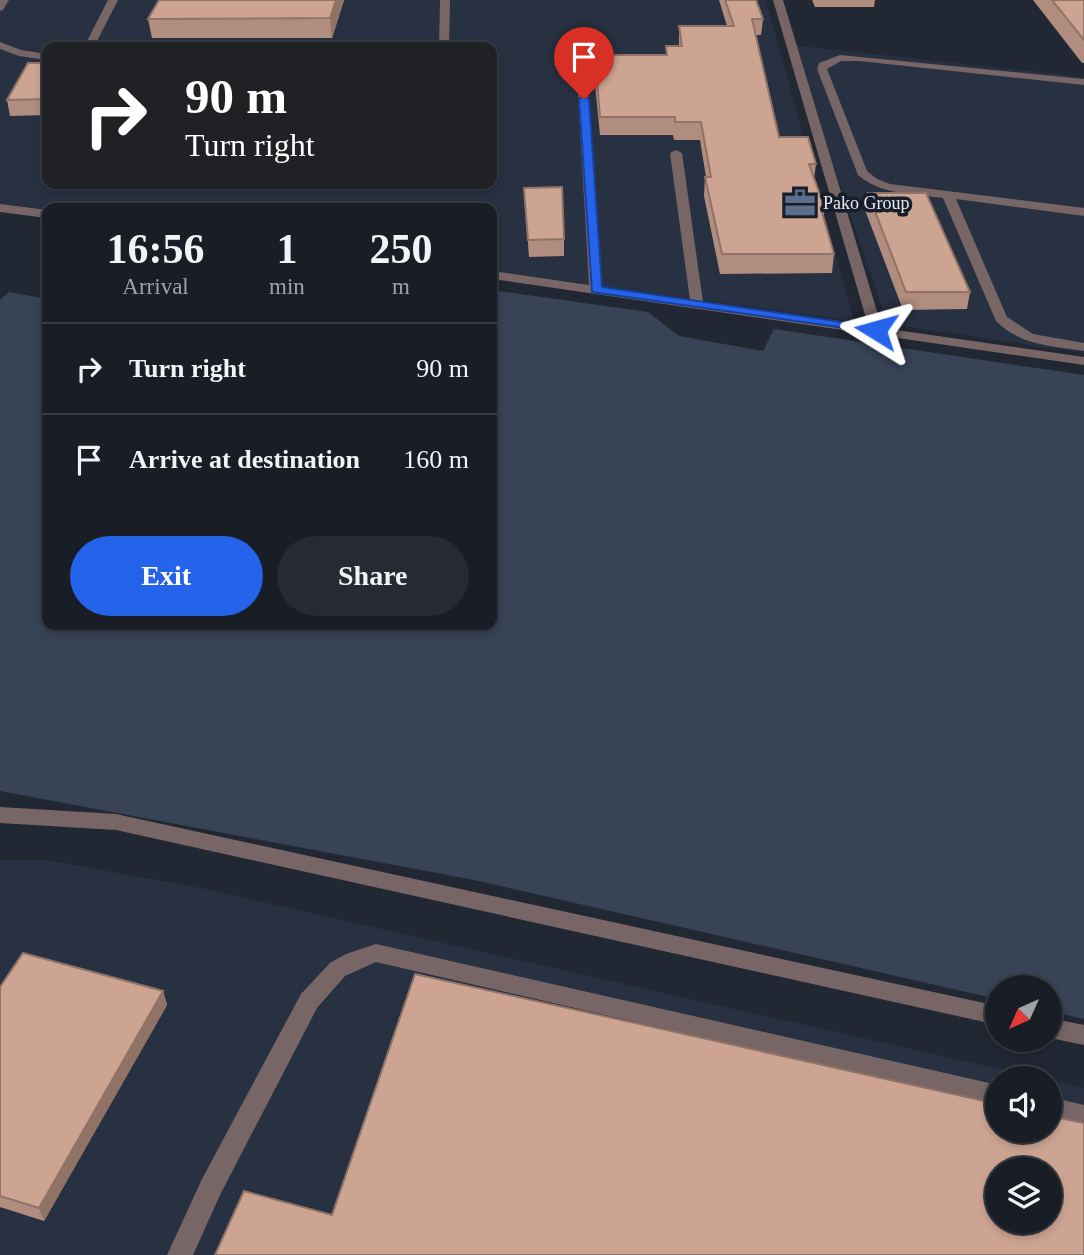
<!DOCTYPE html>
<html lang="en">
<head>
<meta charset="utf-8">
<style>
  :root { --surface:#191d26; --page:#262a32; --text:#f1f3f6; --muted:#9fa2a7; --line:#373b43; --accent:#2563eb }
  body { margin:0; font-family:Georgia,serif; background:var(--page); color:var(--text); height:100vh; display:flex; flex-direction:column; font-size:26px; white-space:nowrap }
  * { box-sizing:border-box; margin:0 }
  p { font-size:23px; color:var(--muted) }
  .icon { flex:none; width:38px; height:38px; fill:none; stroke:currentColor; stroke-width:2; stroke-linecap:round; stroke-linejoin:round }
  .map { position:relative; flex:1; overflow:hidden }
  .panel { position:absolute; left:42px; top:203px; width:455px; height:427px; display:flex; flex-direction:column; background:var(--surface); border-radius:14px; box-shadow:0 4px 10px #0003,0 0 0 2px var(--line) }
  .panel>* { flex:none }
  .hud { position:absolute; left:42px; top:42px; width:455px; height:147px; border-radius:14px; box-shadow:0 4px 10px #0003,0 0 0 2px var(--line); background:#202124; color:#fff; overflow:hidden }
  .needle { width:46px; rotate:225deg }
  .tools { position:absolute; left:985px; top:975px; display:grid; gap:14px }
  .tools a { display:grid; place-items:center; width:77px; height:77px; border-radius:50%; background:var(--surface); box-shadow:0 4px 10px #0003,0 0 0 2px var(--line); font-size:35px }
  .pin { position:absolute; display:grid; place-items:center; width:60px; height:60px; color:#fff; margin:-72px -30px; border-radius:50% 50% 50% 0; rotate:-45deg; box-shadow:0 0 7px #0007 }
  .pin .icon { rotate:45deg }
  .me { position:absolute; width:77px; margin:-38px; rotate:278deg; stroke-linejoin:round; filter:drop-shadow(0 0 5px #0008) }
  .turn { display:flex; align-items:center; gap:24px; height:147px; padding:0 28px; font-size:32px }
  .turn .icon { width:91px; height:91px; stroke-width:2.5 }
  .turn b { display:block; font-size:49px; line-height:60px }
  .eta { display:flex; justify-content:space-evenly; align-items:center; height:119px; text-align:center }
  .eta b { font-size:42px; font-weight:800; line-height:49px }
  .primary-button { display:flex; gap:14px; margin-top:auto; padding:14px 28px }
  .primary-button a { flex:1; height:80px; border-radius:42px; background:var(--accent); color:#fff; font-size:28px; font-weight:800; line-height:80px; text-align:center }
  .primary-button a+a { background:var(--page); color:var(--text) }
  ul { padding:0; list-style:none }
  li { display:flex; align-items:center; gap:21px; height:91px; padding:0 28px; border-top:2px solid var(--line) }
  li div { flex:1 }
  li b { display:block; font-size:26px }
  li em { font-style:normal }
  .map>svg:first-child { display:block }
</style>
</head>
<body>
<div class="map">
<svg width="1084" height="1255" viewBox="0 0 1084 1255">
  <rect width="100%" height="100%" fill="#212733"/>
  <g fill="#273141" fill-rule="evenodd">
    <path d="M 0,0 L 766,0 L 854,321 L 492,271 L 492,208 L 47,208 L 47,211 L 0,205 ZM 47,47 L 492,47 L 492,184 L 47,184 Z"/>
    <path d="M 791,45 L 1084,77 L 1084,353 L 888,324 Z"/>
    <path d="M 0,860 L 47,860 L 201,888 L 1039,1078 L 998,1078 L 998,1130 L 1050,1130 L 1050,1080 L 1084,1088 L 1084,1255 L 0,1255 ZM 998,1169 L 1050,1169 L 1050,1222 L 998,1222 Z"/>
  </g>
  <path fill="#384356" d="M 492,290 L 648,312 L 679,336 L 763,351 L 774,329 L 1084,375 L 1084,1019 L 1050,1011 L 1050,987 L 998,987 L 997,999 L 469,879 L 0,791 L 0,300 L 9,292 L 47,299 L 47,625 L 492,625 Z"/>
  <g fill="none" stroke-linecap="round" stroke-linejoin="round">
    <g fill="#786565" fill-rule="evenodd">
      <path d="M 0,0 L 9,0 L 3,10 L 0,11 Z"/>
      <path d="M 108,0 L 118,0 L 94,47 L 84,47 Z"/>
      <path d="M 440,0 L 450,0 L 449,47 L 439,47 Z"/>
      <path d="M 773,0 L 783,0 L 882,328 L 1084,357 L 1084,365 L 492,279 L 492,271 L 589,285 L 577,75 L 560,70 L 554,65 L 557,56 L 581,51 L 608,58 L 610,66 L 604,71 L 587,75 L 602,287 L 690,300 L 670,153 L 676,150 L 682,153 L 703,302 L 868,325 ZM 581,57 L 599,62 L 600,65 L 580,69 L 565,64 L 566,60 Z"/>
      <path d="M 0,42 L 21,50 L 47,54 L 47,60 L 19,56 L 0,49 Z"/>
      <path d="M 840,55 L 1084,79 L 1084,85 L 859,61 L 841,61 L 827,69 L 867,171 L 877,179 L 890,184 L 1084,208 L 1084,216 L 956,199 L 1007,317 L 1033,334 L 1084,343 L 1084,351 C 1052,346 1019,345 996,321 L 943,198 C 914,194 881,195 858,175 L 817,69 L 819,63 Z"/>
      <path d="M 0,204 L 47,210 L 47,218 L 0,212 Z"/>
      <path d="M 0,807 L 116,814 L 998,1006 L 998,1025 L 116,830 L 0,823 Z"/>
      <path d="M 376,944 L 998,1085 L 998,1106 L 376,962 L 345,976 L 317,1008 L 220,1195 L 193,1255 L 167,1255 L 202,1179 L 301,994 L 330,963 L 346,954 Z"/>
      <path d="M 1050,1018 L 1084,1025 L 1084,1045 L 1050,1038 Z"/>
      <path d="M 1050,1097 L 1084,1105 L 1084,1127 L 1050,1119 Z"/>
    </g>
  </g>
  <g fill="#b08d7e">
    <path d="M 159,0 L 344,0 L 332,38 L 152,38 L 148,19 Z"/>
    <path d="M 719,0 L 756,0 L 763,19 L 761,35 L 756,35 L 779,137 L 816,164 L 814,179 L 825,209 L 823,219 L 834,254 L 832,273 L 720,274 L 704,196 L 705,177 L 706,177 L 700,140 L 674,140 L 673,135 L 600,135 L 595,85 L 596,68 L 609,68 L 610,55 L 666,55 L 666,46 L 679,46 L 679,26 L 727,26 Z"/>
    <path d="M 812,0 L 875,0 L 874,7 L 815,7 Z"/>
    <path d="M 1033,0 L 1084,0 L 1084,63 L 1082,63 Z"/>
    <path d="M 47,63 L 47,115 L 10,116 L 7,100 Z"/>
    <path d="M 524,188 L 564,239 L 564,256 L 529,257 Z"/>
    <path d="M 868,193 L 970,292 L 967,309 L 903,310 L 865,210 Z"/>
    <path d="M 0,987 L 163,991 L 167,1005 L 44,1221 L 0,1207 Z"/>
  </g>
  <g fill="#907366">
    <path d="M 336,0 L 344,0 L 332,38 L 330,18 Z"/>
    <path d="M 163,991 L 167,1005 L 44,1221 L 39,1208 Z"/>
  </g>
  <g fill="#cda492" stroke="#907366" stroke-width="2" fill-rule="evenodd">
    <path d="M 159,0 L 336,0 L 330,18 L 148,19 Z"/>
    <path d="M 725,0 L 756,0 L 763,19 L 752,19 L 779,137 L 808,137 L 816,164 L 809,164 L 825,209 L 821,209 L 834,254 L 722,254 L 705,177 L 711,177 L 701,122 L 675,122 L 675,117 L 600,117 L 596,68 L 611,68 L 610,55 L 667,55 L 666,46 L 682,46 L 679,26 L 734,26 Z"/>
    <path d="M 1052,0 L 1084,0 L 1084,40 Z"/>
    <path d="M 28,63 L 47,63 L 47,99 L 7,100 Z"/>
    <path d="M 562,187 L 564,239 L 528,240 L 524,188 Z"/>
    <path d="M 868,193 L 926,193 L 970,292 L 906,292 Z"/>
    <path d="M 23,953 L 163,991 L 39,1208 L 0,1196 L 0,987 Z"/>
    <path d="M 415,974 L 998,1104 L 998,1130 L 1050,1130 L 1050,1116 L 1084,1123 L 1084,1255 L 215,1255 L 244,1191 L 332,1215 ZM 998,1169 L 1050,1169 L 1050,1222 L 998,1222 Z"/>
  </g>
  <path fill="#2563eb" stroke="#184099" stroke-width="2" d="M 584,96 L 589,99 L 602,287 L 876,327 L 880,328 L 880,333 L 592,292 L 579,99 Z"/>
  <defs>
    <symbol id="office-bare" viewBox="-9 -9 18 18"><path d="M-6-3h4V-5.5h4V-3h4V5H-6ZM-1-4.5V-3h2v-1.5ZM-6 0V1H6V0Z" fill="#5c6f8a" stroke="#171e29" stroke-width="2.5" paint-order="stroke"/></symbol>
  </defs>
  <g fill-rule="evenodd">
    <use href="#office-bare" x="778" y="181" width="44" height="44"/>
  </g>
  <g text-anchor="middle" stroke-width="7" stroke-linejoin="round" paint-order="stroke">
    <g font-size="18" fill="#e5e9f1" stroke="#171e29" text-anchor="start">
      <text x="823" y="209">Pako Group</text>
    </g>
  </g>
</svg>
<div class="tools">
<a><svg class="needle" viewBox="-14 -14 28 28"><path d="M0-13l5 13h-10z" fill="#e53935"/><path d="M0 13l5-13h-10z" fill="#9fa2a7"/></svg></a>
<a><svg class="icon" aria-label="sound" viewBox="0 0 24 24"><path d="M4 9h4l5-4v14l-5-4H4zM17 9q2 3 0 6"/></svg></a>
<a><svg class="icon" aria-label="layers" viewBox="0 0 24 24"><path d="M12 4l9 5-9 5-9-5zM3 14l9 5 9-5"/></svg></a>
</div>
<div class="pin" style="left:584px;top:99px;background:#d93025"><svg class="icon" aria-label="arrive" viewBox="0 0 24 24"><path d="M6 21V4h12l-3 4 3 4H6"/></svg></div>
<svg class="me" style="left:876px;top:330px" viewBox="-20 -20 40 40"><path d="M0-17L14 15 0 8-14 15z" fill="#2563eb" stroke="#fff" stroke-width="4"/></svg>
<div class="hud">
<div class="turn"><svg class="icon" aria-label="right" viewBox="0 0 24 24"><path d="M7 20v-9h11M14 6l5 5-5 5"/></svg><div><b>90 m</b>Turn right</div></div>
</div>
<section class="panel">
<div class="eta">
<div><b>16:56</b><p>Arrival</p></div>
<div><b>1</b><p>min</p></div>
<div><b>250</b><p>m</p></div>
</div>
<ul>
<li><svg class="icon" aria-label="right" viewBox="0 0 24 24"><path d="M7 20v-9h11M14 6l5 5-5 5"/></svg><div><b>Turn right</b></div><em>90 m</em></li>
<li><svg class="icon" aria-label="arrive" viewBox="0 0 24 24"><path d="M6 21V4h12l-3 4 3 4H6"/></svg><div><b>Arrive at destination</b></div><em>160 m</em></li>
</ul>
<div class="primary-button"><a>Exit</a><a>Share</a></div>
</section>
</div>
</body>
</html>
